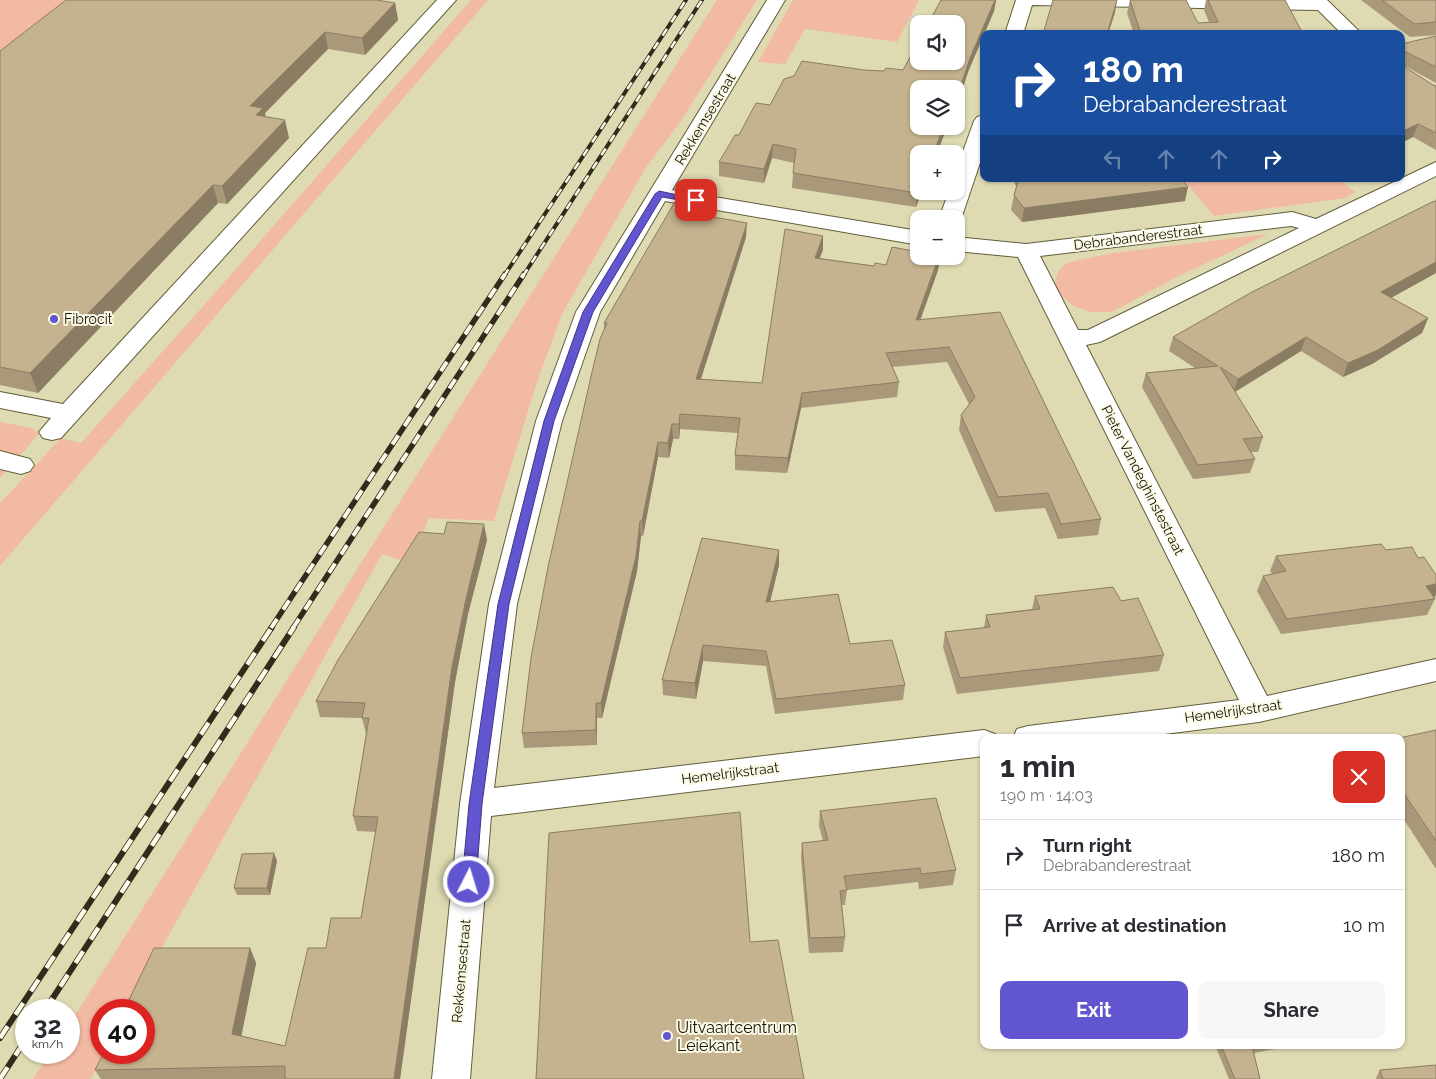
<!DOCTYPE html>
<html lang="en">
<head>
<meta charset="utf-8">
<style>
  :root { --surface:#fff; --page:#f7f7f7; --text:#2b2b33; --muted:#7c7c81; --line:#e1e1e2; --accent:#6156cf }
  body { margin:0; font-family:Raleway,sans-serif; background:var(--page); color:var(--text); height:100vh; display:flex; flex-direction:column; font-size:19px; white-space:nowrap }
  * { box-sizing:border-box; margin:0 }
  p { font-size:16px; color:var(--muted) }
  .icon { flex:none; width:28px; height:28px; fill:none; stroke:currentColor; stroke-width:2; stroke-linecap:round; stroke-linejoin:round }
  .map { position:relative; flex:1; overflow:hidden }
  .side { position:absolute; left:980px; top:734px; width:425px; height:315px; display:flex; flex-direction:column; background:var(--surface); border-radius:10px; box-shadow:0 1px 4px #0004 }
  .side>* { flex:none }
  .hud { position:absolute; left:980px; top:30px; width:425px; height:152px; border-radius:10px; box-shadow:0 1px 4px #0004; background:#1a4fa0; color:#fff; overflow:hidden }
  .tools { position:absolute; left:910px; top:15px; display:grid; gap:10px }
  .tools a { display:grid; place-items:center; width:55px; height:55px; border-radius:10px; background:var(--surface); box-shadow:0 1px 4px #0004; font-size:25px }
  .speed { position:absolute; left:15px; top:999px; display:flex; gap:10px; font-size:25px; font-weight:700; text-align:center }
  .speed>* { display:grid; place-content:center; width:65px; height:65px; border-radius:50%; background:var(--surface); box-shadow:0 1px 4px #0004; line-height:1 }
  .speed small { font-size:12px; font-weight:400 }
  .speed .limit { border:8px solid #d22; background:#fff; color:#111 }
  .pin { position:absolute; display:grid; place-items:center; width:42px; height:42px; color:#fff; margin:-21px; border-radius:10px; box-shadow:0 2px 8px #0006 }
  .me { position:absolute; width:55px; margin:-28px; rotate:5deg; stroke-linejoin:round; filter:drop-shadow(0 0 4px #0008) }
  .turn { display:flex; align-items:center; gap:18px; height:105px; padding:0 20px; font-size:22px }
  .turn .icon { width:65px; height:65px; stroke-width:2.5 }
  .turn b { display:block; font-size:35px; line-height:42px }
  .lanes { display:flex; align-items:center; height:48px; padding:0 20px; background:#0003; justify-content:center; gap:25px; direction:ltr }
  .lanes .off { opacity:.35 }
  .round { display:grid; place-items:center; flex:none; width:52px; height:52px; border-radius:10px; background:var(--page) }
  .overview { display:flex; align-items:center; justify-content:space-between; height:85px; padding:0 20px }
  h1 { font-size:30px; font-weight:700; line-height:38px }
  .primary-button { display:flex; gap:10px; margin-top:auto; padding:10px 20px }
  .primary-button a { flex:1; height:58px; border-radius:10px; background:var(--accent); color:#fff; font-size:20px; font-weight:700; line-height:58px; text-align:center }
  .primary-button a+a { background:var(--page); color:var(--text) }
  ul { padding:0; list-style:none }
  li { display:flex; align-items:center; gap:15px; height:70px; padding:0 20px; border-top:1px solid var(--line) }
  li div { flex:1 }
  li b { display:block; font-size:19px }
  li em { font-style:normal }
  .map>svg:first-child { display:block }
</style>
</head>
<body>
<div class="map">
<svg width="1436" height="1079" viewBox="0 0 1436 1079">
  <rect width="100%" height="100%" fill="#dedab2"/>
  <g fill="#f3baa3">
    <path d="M 0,0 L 70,0 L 0,56 Z"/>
    <path d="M 471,0 L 488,0 L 0,566 L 0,503 L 61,438 L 81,443 L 221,286 Z"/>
    <path d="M 717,0 L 757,0 L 681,121 L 645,169 L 562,314 L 537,382 L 494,521 L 429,518 L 411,563 L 382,554 L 127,1010 L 101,1010 L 101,1052 L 105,1053 L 91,1079 L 33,1079 L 50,1053 L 69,1052 L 69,1025 Z"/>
    <path d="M 793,0 L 919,0 L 897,42 L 805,29 L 785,64 L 758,62 Z"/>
    <path d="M 1183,179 L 1338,179 L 1355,192 L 1346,198 L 1214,216 Z"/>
    <path d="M 1268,234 L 1177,277 L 1112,312 L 1091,312 L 1075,307 L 1058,293 L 1055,282 L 1058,272 L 1065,264 L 1079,260 L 1113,253 Z"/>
    <path d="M 0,422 L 32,428 L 39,434 L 0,478 Z"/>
  </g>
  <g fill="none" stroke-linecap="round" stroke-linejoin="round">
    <defs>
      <g id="minor">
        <path d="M 437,0 L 456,0 L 61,438 L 52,440 L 43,438 L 39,432 L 51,418 L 0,408 L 0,392 L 63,404 Z"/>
        <path d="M 767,0 L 785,0 L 672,190 L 919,231 L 919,245 L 665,201 L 600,312 L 562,421 L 517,604 L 494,788 L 984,730 L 995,734 L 997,738 L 984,738 L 984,756 L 491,816 L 470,1079 L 432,1079 L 460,804 L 489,604 L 536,421 L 576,312 Z"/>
        <path d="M 1016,0 L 1327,0 L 1362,34 L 1342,34 L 1318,10 L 1032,5 L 1023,34 L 1005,34 Z"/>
        <path d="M 984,115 L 984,151 L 961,219 L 956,224 L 956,219 L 939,219 L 949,191 L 956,191 L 956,171 L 974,121 L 977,117 Z"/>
        <path d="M 1436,162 L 1436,176 L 1100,342 L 1086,345 L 1267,696 L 1436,659 L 1436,681 L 1259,722 L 1133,738 L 1013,738 L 1017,729 L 1028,726 L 1239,700 L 1018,257 L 956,251 L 956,237 L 1026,244 L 1292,212 L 1316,219 ZM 1291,226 L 1299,228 L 1088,330 L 1078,330 L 1040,256 Z"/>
        <path d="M 0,451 L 30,459 L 34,465 L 30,471 L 21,474 L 0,469 Z"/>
      </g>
    </defs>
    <use href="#minor" stroke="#625e3a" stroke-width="2"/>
    <use href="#minor" fill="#fff" fill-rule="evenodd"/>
    <defs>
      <g id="rail-far2">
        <path d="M 504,276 L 686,0"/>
        <path d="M 523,276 L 702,0"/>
      </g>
      <g id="rail-far1">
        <path d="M 271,628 L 505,274"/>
        <path d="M 293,628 L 524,274"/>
      </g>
      <g id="rail">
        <path d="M 45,1010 L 294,627"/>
        <path d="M 0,1038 L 272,627"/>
        <path d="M 0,1079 L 26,1039"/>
      </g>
    </defs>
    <use href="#rail-far2" stroke="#2f2c1b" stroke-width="4"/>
    <use href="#rail-far1" stroke="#2f2c1b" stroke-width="5.5"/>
    <use href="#rail" stroke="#2f2c1b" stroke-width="6"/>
    <use href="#rail-far2" stroke="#fcfae6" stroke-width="2.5" stroke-dasharray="8" stroke-linecap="butt"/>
    <use href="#rail-far1" stroke="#fcfae6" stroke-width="4" stroke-dasharray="11" stroke-linecap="butt"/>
    <use href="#rail" stroke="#fcfae6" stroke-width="4.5" stroke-dasharray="14" stroke-linecap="butt"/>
  </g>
  <g fill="#a9997a">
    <path d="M 941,0 L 996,0 L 994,11 L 968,72 L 956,109 L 956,89 L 919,126 L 951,126 L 950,129 L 947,127 L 937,154 L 919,154 L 919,191 L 922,191 L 916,207 L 792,188 L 793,173 L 794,163 L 772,158 L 764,183 L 719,176 L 719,162 L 739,135 L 770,105 L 864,70 L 884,71 L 903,70 Z"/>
    <path d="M 1130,0 L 1198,23 L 1209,22 L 1204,10 L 1206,0 L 1285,0 L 1303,34 L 1134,34 L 1127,13 Z"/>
    <path d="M 1361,0 L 1436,0 L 1436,35 L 1410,37 Z"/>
    <path d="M 395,3 L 398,20 L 365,55 L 328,49 L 265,113 L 265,116 L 289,138 L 227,204 L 218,203 L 38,393 L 0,385 L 0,51 Z"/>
    <path d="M 1436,36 L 1436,83 L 1405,66 L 1405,67 L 1433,85 L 1436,86 L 1436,150 L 1413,137 L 1401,143 L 1401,44 Z"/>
    <path d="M 1015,179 L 1182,179 L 1185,201 L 1022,222 L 1011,210 L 1014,195 L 1016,186 L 1014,182 Z"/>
    <path d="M 1436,198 L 1436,273 L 1391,298 L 1428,318 L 1422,333 L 1372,364 L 1343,377 L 1301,351 L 1235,392 L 1263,437 L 1258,452 L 1251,452 L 1255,459 L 1250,473 L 1193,479 L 1142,387 L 1146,373 L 1195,368 L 1169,351 L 1173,337 L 1435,202 Z"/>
    <path d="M 710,206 L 710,217 L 746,237 L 701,379 L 762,383 L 823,236 L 823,250 L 819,258 L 874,266 L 886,265 L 940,256 L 938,270 L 920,320 L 1000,312 L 1101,519 L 1098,535 L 1058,539 L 1045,508 L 995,512 L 959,430 L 961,415 L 969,404 L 947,362 L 892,367 L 899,382 L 897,397 L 801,408 L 787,473 L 735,470 L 735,455 L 738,433 L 680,429 L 679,439 L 673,439 L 669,458 L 658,457 L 643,536 L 641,536 L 637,571 L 602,718 L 597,718 L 597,745 L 524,748 L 522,733 L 604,330 L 604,323 Z"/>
    <path d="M 444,534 L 487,540 L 468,614 L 455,682 L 400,1079 L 101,1079 L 95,1070 L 250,948 L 256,963 L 241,1036 L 285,1046 L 326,948 L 361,918 L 376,832 L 357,831 L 353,816 L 366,734 L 362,718 L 320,717 L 316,701 Z"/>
    <path d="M 779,550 L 779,565 L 770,602 L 850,644 L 905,685 L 903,700 L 775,714 L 766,666 L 703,661 L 696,699 L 663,695 L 662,680 Z"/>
    <path d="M 1386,550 L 1435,599 L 1427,615 L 1281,634 L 1257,591 L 1263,576 L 1272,574 L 1270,571 L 1276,556 Z"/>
    <path d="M 1035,596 L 1121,601 L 1164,655 L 1159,671 L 957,694 L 943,647 L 945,632 L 984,628 L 986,615 L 1032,609 Z"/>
    <path d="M 1436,730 L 1436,869 L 1401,815 L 1401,738 Z"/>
    <path d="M 820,811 L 956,870 L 953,885 L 919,889 L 918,882 L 847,890 L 845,905 L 842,905 L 845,937 L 843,952 L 809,953 L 801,858 L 802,843 L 823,841 L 819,826 Z"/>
    <path d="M 277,861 L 270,895 L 237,895 L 234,888 Z"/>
    <path d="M 1215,1045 L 1278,1045 L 1275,1049 L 1254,1053 L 1260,1079 L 1229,1079 Z"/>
    <path d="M 1380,1070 L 1436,1079 L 1376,1079 L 1376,1078 Z"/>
  </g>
  <g fill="#8a7d63">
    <path d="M 993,0 L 996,0 L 994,11 L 968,72 L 956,109 L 956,100 L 970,58 Z"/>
    <path d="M 1117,0 L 1115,13 L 1108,34 L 1107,34 Z"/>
    <path d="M 395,3 L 398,20 L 365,55 L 362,38 Z"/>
    <path d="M 325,32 L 328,49 L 265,113 L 268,126 L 260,133 L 250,106 Z"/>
    <path d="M 285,120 L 289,138 L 227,204 L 222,186 Z"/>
    <path d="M 1418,124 L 1413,137 L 1401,143 L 1401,132 Z"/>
    <path d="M 944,126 L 947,126 L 937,154 L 933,154 Z"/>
    <path d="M 773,144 L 772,158 L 764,183 L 764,169 Z"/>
    <path d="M 213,185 L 218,203 L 38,393 L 30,373 Z"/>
    <path d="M 1188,187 L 1185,201 L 1022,222 L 1024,208 Z"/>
    <path d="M 919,189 L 919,191 L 922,191 L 916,207 L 917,193 Z"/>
    <path d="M 747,223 L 746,237 L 696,394 L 696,379 Z"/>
    <path d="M 823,236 L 823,250 L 814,272 L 815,258 Z"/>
    <path d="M 940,256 L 938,270 L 915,335 L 916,320 Z"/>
    <path d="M 1436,262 L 1436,273 L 1376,306 L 1381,292 Z"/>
    <path d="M 1428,318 L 1422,333 L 1372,364 L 1343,377 L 1348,363 Z"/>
    <path d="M 1306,337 L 1301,351 L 1233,393 L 1238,379 Z"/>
    <path d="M 802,393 L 801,408 L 787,473 L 788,458 Z"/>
    <path d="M 680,414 L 680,429 L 679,439 L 679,424 Z"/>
    <path d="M 672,424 L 673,439 L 669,458 L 668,443 Z"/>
    <path d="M 658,442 L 658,457 L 643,536 L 642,521 Z"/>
    <path d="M 640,521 L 641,536 L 637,571 L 602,718 L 601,703 Z"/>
    <path d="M 484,524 L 487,540 L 468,614 L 455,682 L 400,1079 L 394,1079 L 452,667 L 466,599 Z"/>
    <path d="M 779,550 L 779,565 L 766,618 L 766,602 Z"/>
    <path d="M 1436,584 L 1436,594 L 1434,599 L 1426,586 Z"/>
    <path d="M 703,645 L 703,661 L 696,699 L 695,683 Z"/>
    <path d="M 596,703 L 597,718 L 597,745 L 596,730 Z"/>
    <path d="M 274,853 L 277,861 L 270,895 L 267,888 Z"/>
    <path d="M 250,948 L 256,963 L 239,1048 L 232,1034 Z"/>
  </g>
  <g fill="#c5b28e" stroke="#8a7d63">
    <path d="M 66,0 L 377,0 L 395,3 L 362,38 L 325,32 L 250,106 L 263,108 L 256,115 L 285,120 L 222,186 L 213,185 L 30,373 L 0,367 L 0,51 Z"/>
    <path d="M 941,0 L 995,0 L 970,58 L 956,100 L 956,89 L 919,89 L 919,126 L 944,126 L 933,154 L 919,154 L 919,189 L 917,193 L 793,173 L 796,149 L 773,144 L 764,169 L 719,162 L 735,135 L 739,135 L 756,103 L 770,105 L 784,79 L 794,76 L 802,61 L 864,70 L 884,71 L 886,68 L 903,70 L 919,41 L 919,61 L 956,61 L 956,24 L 928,24 Z"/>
    <path d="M 1053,0 L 1117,0 L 1107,34 L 1043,34 Z"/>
    <path d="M 1130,0 L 1186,0 L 1198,23 L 1218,22 L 1208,0 L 1285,0 L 1303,34 L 1141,34 Z"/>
    <path d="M 1382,0 L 1436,0 L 1436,22 L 1414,24 Z"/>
    <path d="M 1436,36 L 1436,67 L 1404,51 L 1405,67 L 1433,85 L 1436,86 L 1436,133 L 1418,124 L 1401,132 L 1401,44 Z"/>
    <path d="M 1019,179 L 1182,179 L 1188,187 L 1024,208 L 1014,195 Z"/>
    <path d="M 676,200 L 710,206 L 708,216 L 747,223 L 696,379 L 762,383 L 785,229 L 823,236 L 815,258 L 874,266 L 875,263 L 886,265 L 892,247 L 919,252 L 919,256 L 939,256 L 916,320 L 1000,312 L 1101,519 L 1061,524 L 1048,493 L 998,497 L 961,415 L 975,397 L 949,347 L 886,353 L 899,382 L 802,393 L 788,458 L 735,455 L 740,418 L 680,414 L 679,424 L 672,424 L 668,443 L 658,442 L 642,521 L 640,521 L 636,556 L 601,703 L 596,703 L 596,730 L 522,733 L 531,658 L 548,567 L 592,372 L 600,339 L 607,323 L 604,323 Z"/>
    <path d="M 1436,201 L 1436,262 L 1381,292 L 1428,318 L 1378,350 L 1348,363 L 1306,337 L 1238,379 L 1220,367 L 1263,437 L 1243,439 L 1255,459 L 1198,465 L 1146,373 L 1218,366 L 1173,337 L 1252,292 L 1432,202 Z"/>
    <path d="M 447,522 L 484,524 L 466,599 L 452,667 L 394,1079 L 285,1079 L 285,1066 L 95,1070 L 104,1052 L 144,1052 L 144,1010 L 124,1010 L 154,948 L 250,948 L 232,1034 L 285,1046 L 308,948 L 326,948 L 331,918 L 361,918 L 378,817 L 353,816 L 369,718 L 362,718 L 365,703 L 316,701 L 338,660 L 419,532 L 444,534 Z"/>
    <path d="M 702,538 L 779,550 L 766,602 L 838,594 L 850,644 L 892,640 L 905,685 L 776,699 L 766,651 L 703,645 L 695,683 L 662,680 Z"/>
    <path d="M 1381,544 L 1386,550 L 1412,547 L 1418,558 L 1424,557 L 1436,575 L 1436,584 L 1426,586 L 1435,599 L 1287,619 L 1263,576 L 1286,571 L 1276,556 Z"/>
    <path d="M 1113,587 L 1121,601 L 1138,598 L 1164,655 L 960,678 L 945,632 L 990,627 L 986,615 L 1040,609 L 1035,596 Z"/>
    <path d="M 1436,730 L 1436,841 L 1401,789 L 1401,738 L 1399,738 Z"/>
    <path d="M 936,798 L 956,870 L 921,874 L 920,868 L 844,876 L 847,890 L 840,891 L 845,937 L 810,938 L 802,843 L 828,840 L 820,811 Z"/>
    <path d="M 740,812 L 750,942 L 778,940 L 804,1079 L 536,1079 L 549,833 Z"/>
    <path d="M 274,853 L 267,888 L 234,888 L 242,854 Z"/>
    <path d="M 1221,1045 L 1261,1045 L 1252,1046 L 1260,1079 L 1235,1079 Z"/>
    <path d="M 1436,1065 L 1436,1079 L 1383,1079 L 1380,1070 Z"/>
  </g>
  <path fill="#6156cf" stroke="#3f3887" d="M 659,191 L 701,200 L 696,203 L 662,197 L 593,312 L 554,421 L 509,604 L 482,804 L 476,882 L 474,887 L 469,888 L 464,887 L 462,882 L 469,804 L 498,604 L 544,421 L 583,312 L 655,194 Z"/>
  <g fill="#6156cf" stroke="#fcfae6" stroke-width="2">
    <circle cx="54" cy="319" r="5"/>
    <circle cx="667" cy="1036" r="5"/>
  </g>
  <g text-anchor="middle" stroke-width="4" stroke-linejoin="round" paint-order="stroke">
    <g font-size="14" fill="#151305" stroke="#fcfae6">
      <text transform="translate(705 119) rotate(-59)" y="5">Rekkemsestraat</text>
      <text transform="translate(1138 237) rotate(-7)" y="5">Debrabanderestraat</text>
      <text transform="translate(1143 480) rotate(63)" y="5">Pieter Vandeghinstestraat</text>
      <text transform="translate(1233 711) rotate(-8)" y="5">Hemelrijkstraat</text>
      <text transform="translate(730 773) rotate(-7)" y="5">Hemelrijkstraat</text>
      <text transform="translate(461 971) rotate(-85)" y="5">Rekkemsestraat</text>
    </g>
    <g font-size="14" fill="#151305" stroke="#fcfae6" text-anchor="start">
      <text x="64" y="324">Fibrocit</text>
    </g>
    <g font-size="16" fill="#151305" stroke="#fcfae6" text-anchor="start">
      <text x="677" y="1033">Uitvaartcentrum<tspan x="677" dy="18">Leiekant</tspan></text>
    </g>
  </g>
</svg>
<div class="tools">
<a><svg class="icon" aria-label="sound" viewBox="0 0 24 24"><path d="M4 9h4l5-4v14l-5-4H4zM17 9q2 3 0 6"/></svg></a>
<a><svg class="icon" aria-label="layers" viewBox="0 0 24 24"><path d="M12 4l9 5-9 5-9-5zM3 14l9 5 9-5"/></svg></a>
<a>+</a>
<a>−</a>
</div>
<div class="speed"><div>32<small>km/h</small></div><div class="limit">40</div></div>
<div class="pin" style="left:696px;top:200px;background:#d93025"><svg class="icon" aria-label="arrive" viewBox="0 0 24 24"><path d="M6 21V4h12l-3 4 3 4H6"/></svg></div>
<svg class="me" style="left:469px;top:882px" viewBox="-20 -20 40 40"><circle r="17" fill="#6156cf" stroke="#fff" stroke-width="3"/><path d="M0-11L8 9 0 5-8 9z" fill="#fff"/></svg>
<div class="hud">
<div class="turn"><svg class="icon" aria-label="right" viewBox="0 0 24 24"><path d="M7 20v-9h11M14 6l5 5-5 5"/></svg><div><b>180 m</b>Debrabanderestraat</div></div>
<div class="lanes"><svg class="icon off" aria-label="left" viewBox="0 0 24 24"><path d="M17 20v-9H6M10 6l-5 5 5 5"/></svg><svg class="icon off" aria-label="ahead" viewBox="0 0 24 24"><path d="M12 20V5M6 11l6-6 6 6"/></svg><svg class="icon off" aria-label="ahead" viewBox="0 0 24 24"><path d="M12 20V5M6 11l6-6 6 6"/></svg><svg class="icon" aria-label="right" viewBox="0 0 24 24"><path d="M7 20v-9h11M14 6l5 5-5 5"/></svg></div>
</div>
<section class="side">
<div class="overview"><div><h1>1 min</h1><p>190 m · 14:03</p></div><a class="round" style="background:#d93025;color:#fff"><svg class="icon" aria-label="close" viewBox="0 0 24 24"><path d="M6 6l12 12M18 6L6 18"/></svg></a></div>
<ul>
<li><svg class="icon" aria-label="right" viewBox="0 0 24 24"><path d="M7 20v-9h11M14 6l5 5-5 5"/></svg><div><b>Turn right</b><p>Debrabanderestraat</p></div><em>180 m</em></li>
<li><svg class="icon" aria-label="arrive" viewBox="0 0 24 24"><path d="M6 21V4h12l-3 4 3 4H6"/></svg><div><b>Arrive at destination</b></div><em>10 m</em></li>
</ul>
<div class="primary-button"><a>Exit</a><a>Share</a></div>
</section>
</div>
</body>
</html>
